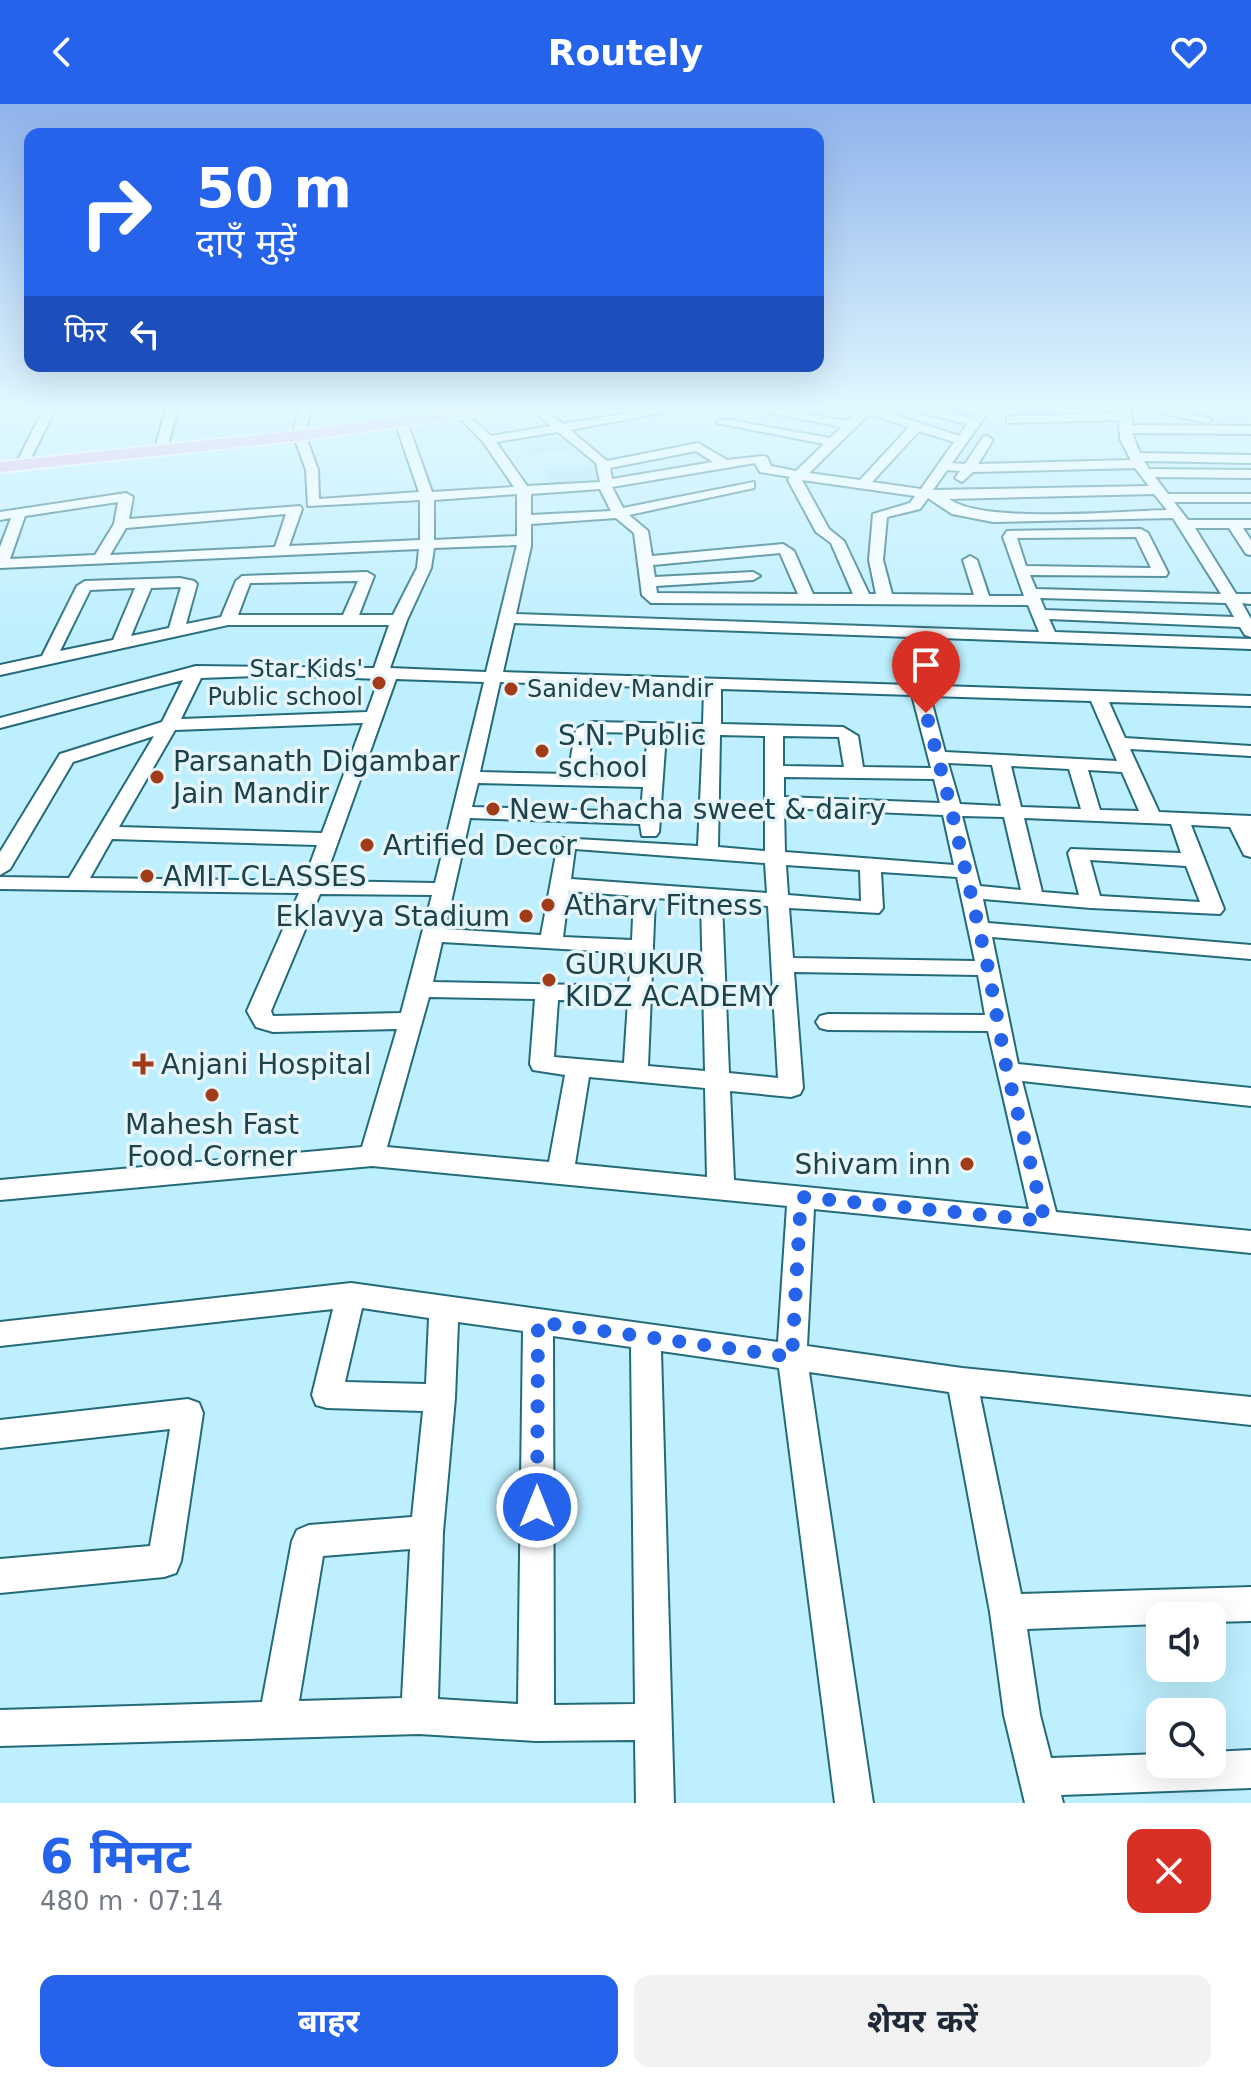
<!DOCTYPE html>
<html lang="hi">
<head>
<meta charset="utf-8">
<style>
  :root { --surface:#fff; --page:#f2f2f3; --text:#1f2937; --muted:#747a83; --accent:#2563eb }
  body { margin:0; font-family:"DejaVu Sans","Noto Sans Devanagari",sans-serif; background:var(--page); color:var(--text); height:100vh; display:flex; flex-direction:column; font-size:30px; white-space:nowrap }
  * { box-sizing:border-box; margin:0 }
  p { font-size:26px; color:var(--muted) }
  .icon { flex:none; width:44px; height:44px; fill:none; stroke:currentColor; stroke-width:2; stroke-linecap:round; stroke-linejoin:round }
  .map { position:relative; height:1699px; overflow:hidden }
  .side { display:flex; flex-direction:column; background:var(--surface); flex:1 }
  .side>* { flex:none }
  .top-card { position:absolute; left:24px; top:24px; width:800px; height:244px; border-radius:16px; box-shadow:0 8px 32px #0002; background:#2563eb; color:#fff; overflow:hidden }
  .tools { position:absolute; left:1146px; top:1498px; display:grid; gap:16px }
  .tools a { display:grid; place-items:center; width:80px; height:80px; border-radius:16px; background:var(--surface); box-shadow:0 8px 32px #0002; font-size:40px }
  .pin { position:absolute; display:grid; place-items:center; width:68px; height:68px; color:#fff; margin:-82px -34px; border-radius:50% 50% 50% 0; rotate:-45deg; box-shadow:0 0 8px #0007 }
  .pin .icon { rotate:45deg }
  .me { position:absolute; width:88px; margin:-44px; rotate:0deg; stroke-linejoin:round; filter:drop-shadow(0 0 6px #0008) }
  .turn { display:flex; align-items:center; gap:28px; height:168px; padding:0 40px; font-size:36px }
  .turn .icon { width:104px; height:104px; stroke-width:2.5 }
  .turn b { display:block; font-size:56px; line-height:68px }
  .then { display:flex; align-items:center; height:76px; padding:0 40px; background:#0003; gap:16px; font-size:30px }
  .round { display:grid; place-items:center; flex:none; width:84px; height:84px; border-radius:16px; background:var(--page) }
  .head { display:flex; align-items:center; justify-content:space-between; height:136px; padding:0 40px }
  h1 { font-size:48px; font-weight:700; line-height:60px; color:var(--accent) }
  .action { display:flex; gap:16px; margin-top:auto; padding:16px 40px }
  .action a { flex:1; height:92px; border-radius:16px; background:var(--accent); color:#fff; font-size:32px; font-weight:700; line-height:92px; text-align:center }
  .action a+a { background:var(--page); color:var(--text) }
  header { display:flex; justify-content:space-between; align-items:center; height:104px; padding:0 40px; background:var(--accent); color:#fff; font-size:36px; font-weight:700 }
  .map>svg:first-child { display:block }
</style>
</head>
<body>
<header><svg class="icon" aria-label="back" viewBox="0 0 24 24"><path d="M15 5l-7 7 7 7"/></svg>Routely<svg class="icon" aria-label="heart" viewBox="0 0 24 24"><path d="M12 20l-8-8c-3-5 5-10 8-4 3-6 11-1 8 4z"/></svg></header>
<div class="map">
<svg width="1251" height="1699" viewBox="0 0 1251 1699">
  <rect width="100%" height="100%" fill="#bdeffe"/>
  <g fill="#aae1f1">
    <path d="M 558,333 L 573,345 L 531,351 L 519,339 Z"/>
    <path d="M 593,362 L 601,377 L 551,381 L 544,366 Z"/>
  </g>
  <g fill="none" stroke-linecap="round" stroke-linejoin="round">
    <defs>
      <g id="minor">
        <path d="M 44,304 L 56,304 L 28,360 L 17,363 L 16,360 Z"/>
        <path d="M 166,304 L 178,304 L 167,345 L 161,349 L 155,345 Z"/>
        <path d="M 299,304 L 311,304 L 305,330 L 318,366 L 319,395 L 419,388 L 395,318 L 401,314 L 407,318 L 432,388 L 514,383 L 484,339 L 456,310 L 462,306 L 491,332 L 551,322 L 530,304 L 543,304 L 563,320 L 659,304 L 687,304 L 570,326 L 607,357 L 698,339 L 727,356 L 763,352 L 767,353 L 771,362 L 796,367 L 824,340 L 717,319 L 723,315 L 830,334 L 842,323 L 746,304 L 773,304 L 848,317 L 862,304 L 875,304 L 959,332 L 967,320 L 912,306 L 926,304 L 972,314 L 979,304 L 991,304 L 952,359 L 965,360 L 983,333 L 987,332 L 993,336 L 978,360 L 1131,356 L 1120,335 L 1119,316 L 1007,319 L 1007,313 L 1011,312 L 1119,309 L 1119,304 L 1131,304 L 1132,321 L 1251,322 L 1251,330 L 1132,329 L 1140,349 L 1251,351 L 1251,359 L 1144,357 L 1149,365 L 1251,366 L 1251,374 L 1155,373 L 1168,390 L 1251,390 L 1251,398 L 1174,398 L 1188,416 L 1251,416 L 1251,424 L 1243,424 L 1251,436 L 1251,451 L 1246,450 L 1229,424 L 1195,424 L 1236,490 L 1251,490 L 1251,500 L 1242,499 L 1251,515 L 1251,533 L 1245,531 L 1240,523 L 1049,515 L 1055,528 L 1251,535 L 1251,545 L 514,519 L 503,568 L 1251,592 L 1251,602 L 1109,598 L 1125,634 L 1251,642 L 1251,652 L 1130,645 L 1159,708 L 1251,712 L 1251,753 L 1244,751 L 1230,723 L 1191,721 L 1224,805 L 1220,810 L 1091,804 L 983,795 L 988,819 L 1251,841 L 1251,855 L 992,833 L 1018,960 L 1251,984 L 1251,1002 L 1022,977 L 1056,1108 L 1251,1127 L 1251,1149 L 814,1105 L 807,1242 L 962,1264 L 1251,1293 L 1251,1321 L 980,1292 L 1021,1490 L 1251,1483 L 1251,1517 L 1212,1518 L 1212,1512 L 1160,1512 L 1160,1520 L 1027,1525 L 1040,1611 L 1051,1654 L 1160,1650 L 1160,1660 L 1212,1660 L 1212,1648 L 1251,1646 L 1251,1684 L 1061,1691 L 1063,1699 L 1025,1699 L 1004,1611 L 990,1508 L 949,1288 L 809,1268 L 873,1699 L 835,1699 L 779,1264 L 661,1247 L 674,1699 L 636,1699 L 635,1636 L 536,1637 L 419,1630 L 0,1642 L 0,1606 L 262,1598 L 292,1437 L 297,1426 L 309,1421 L 412,1413 L 423,1307 L 327,1304 L 316,1301 L 312,1291 L 333,1205 L 0,1242 L 0,1218 L 351,1179 L 778,1238 L 787,1102 L 372,1062 L 0,1096 L 0,1076 L 362,1043 L 397,925 L 273,928 L 256,923 L 247,907 L 299,789 L 0,785 L 0,773 L 69,774 L 154,632 L 73,658 L 10,765 L 0,771 L 0,748 L 60,650 L 162,618 L 183,576 L 0,624 L 0,614 L 196,562 L 374,564 L 389,521 L 228,521 L 0,571 L 0,561 L 42,552 L 77,482 L 85,477 L 180,474 L 194,477 L 197,480 L 186,520 L 221,513 L 236,477 L 242,472 L 367,468 L 374,472 L 359,511 L 393,511 L 417,464 L 419,445 L 0,464 L 0,443 L 11,414 L 0,416 L 0,408 L 126,389 L 133,393 L 129,415 L 300,402 L 302,405 L 289,442 L 420,436 L 420,396 L 308,402 L 306,366 L 293,330 ZM 869,310 L 909,323 L 860,376 L 809,369 ZM 919,327 L 954,338 L 921,385 L 872,378 ZM 558,328 L 596,359 L 600,378 L 527,382 L 496,338 ZM 696,347 L 713,358 L 612,375 L 610,364 ZM 755,359 L 760,368 L 790,373 L 788,376 L 816,428 L 831,439 L 853,490 L 813,490 L 794,447 L 783,440 L 652,452 L 648,427 L 629,411 L 754,384 L 754,378 L 623,404 L 612,383 ZM 1135,364 L 1149,382 L 933,386 L 947,366 L 960,367 L 955,374 L 962,378 L 973,368 ZM 802,376 L 915,392 L 910,399 L 873,410 L 869,456 L 876,490 L 869,490 L 844,437 L 829,425 ZM 600,385 L 611,407 L 531,411 L 531,390 ZM 517,390 L 517,432 L 434,436 L 434,396 ZM 1154,390 L 1167,406 C 1119,407 983,420 949,395 ZM 928,394 L 952,410 L 993,418 L 1173,414 L 1221,490 L 1036,485 L 1030,471 L 1166,472 L 1168,469 L 1148,429 L 1141,425 L 1007,427 L 1003,433 L 1024,492 L 989,492 L 977,456 L 970,452 L 963,456 L 974,491 L 892,490 L 883,456 L 887,413 L 920,405 ZM 118,398 L 114,420 L 95,451 L 10,455 L 25,412 ZM 286,410 L 275,443 L 110,451 L 126,424 ZM 616,414 L 634,429 L 642,491 L 651,499 L 1028,501 L 1039,528 L 516,510 L 531,442 L 531,420 ZM 1136,433 L 1151,464 L 1026,462 L 1017,434 ZM 517,441 L 486,568 L 390,564 L 407,516 L 431,464 L 434,444 ZM 780,449 L 798,490 L 657,489 L 656,482 L 753,476 L 760,472 L 753,468 L 655,473 L 653,461 ZM 358,477 L 343,511 L 238,511 L 250,479 ZM 181,483 L 169,524 L 131,532 L 151,484 ZM 135,484 L 113,536 L 60,547 L 90,486 ZM 1040,494 L 1226,499 L 1234,513 L 1045,506 ZM 281,571 L 379,575 L 367,608 L 181,615 L 201,574 ZM 396,575 L 484,578 L 435,779 L 324,777 ZM 500,578 L 704,585 L 703,620 L 590,618 L 576,625 L 568,670 L 480,668 ZM 721,585 L 912,591 L 931,664 L 863,663 L 858,632 L 843,623 L 721,620 ZM 930,592 L 1091,597 L 1117,657 L 945,648 ZM 363,619 L 322,729 L 119,723 L 175,626 ZM 593,628 L 648,629 L 644,672 L 586,671 ZM 666,630 L 703,631 L 698,742 L 559,734 L 541,831 L 445,825 L 470,714 L 640,720 L 642,732 L 656,732 L 659,728 ZM 720,631 L 765,632 L 765,747 L 718,743 ZM 783,632 L 839,633 L 844,663 L 783,662 ZM 948,659 L 992,661 L 1001,702 L 960,700 ZM 1011,662 L 1069,665 L 1081,705 L 1021,703 ZM 1088,666 L 1122,668 L 1139,707 L 1100,706 ZM 784,673 L 934,675 L 940,699 L 784,693 ZM 478,679 L 643,683 L 641,708 L 472,703 ZM 784,704 L 943,711 L 954,761 L 785,748 ZM 962,712 L 1004,713 L 1021,786 L 980,782 ZM 1024,714 L 1171,720 L 1181,749 L 1071,745 L 1068,749 L 1079,791 L 1042,788 ZM 112,735 L 317,741 L 304,777 L 90,774 ZM 575,745 L 765,759 L 767,789 L 571,775 ZM 1090,756 L 1186,762 L 1200,798 L 1100,792 ZM 786,761 L 860,766 L 861,797 L 788,791 ZM 881,768 L 957,773 L 975,857 L 793,854 L 789,804 L 879,809 L 883,804 ZM 569,787 L 634,792 L 632,836 L 563,833 ZM 320,790 L 432,791 L 401,909 L 273,912 L 271,907 ZM 655,794 L 701,797 L 705,967 L 648,962 ZM 722,799 L 768,802 L 778,974 L 729,969 ZM 442,838 L 631,849 L 629,882 L 433,878 ZM 794,868 L 978,871 L 985,911 L 828,910 L 820,912 L 816,918 L 820,924 L 828,926 L 988,927 L 1029,1105 L 734,1076 L 730,987 L 791,993 L 800,990 L 803,984 ZM 429,893 L 535,895 L 530,960 L 533,966 L 565,971 L 549,1058 L 387,1043 ZM 558,896 L 628,897 L 624,959 L 554,953 ZM 589,973 L 705,984 L 707,1073 L 575,1060 ZM 362,1204 L 429,1214 L 426,1280 L 345,1278 ZM 458,1218 L 523,1227 L 518,1600 L 438,1595 L 443,1428 L 455,1294 ZM 553,1232 L 631,1243 L 635,1600 L 554,1601 ZM 410,1445 L 402,1594 L 299,1597 L 323,1452 Z"/>
        <path d="M 1141,304 L 1167,304 L 1213,315 L 1207,319 Z"/>
        <path d="M 188,1295 L 199,1299 L 203,1309 L 181,1457 L 176,1469 L 164,1473 L 0,1489 L 0,1455 L 150,1442 L 170,1325 L 0,1344 L 0,1316 Z"/>
      </g>
      <path id="major" d="M 467,304 L 508,304 L 501,308 L 297,337 L 0,368 L 0,358 L 297,327 Z"/>
    </defs>
    <use href="#minor" stroke="#246a7b" stroke-width="4"/>
    <use href="#major" stroke="#fff" stroke-width="4"/>
    <use href="#minor" fill="#fff" fill-rule="evenodd"/>
    <use href="#major" fill="#f2afe0" fill-rule="evenodd"/>
  </g>
  <linearGradient id="sky" x2="0" y2="1"><stop stop-color="#8fb3ec"/><stop offset="0.56" stop-color="#e1f8ff"/><stop offset="1" stop-color="#e1f8ff" stop-opacity="0"/></linearGradient>
  <rect width="1251" height="542" fill="url(#sky)"/>
  <g fill="none" stroke-linecap="round" stroke-linejoin="round">
    <path stroke="#2563eb" stroke-width="14" stroke-dasharray="0 25.2" d="M 537,1403 L 538,1218 L 792,1253 L 801,1093 L 1045,1117 L 1007,967 L 988,864 L 951,704 L 926,609"/>
  </g>
  <g fill="#a23b17" stroke="#e5f5fa" stroke-width="3">
    <circle cx="379" cy="579" r="8"/>
    <circle cx="511" cy="585" r="8"/>
    <circle cx="542" cy="647" r="8"/>
    <circle cx="157" cy="673" r="8"/>
    <circle cx="493" cy="705" r="8"/>
    <circle cx="367" cy="741" r="8"/>
    <circle cx="147" cy="772" r="8"/>
    <circle cx="548" cy="801" r="8"/>
    <circle cx="526" cy="812" r="8"/>
    <circle cx="549" cy="876" r="8"/>
    <path d="M139 948h8v8h8v8h-8v8h-8v-8h-8v-8h8z"/>
    <circle cx="212" cy="991" r="8"/>
    <circle cx="967" cy="1060" r="8"/>
  </g>
  <g text-anchor="middle" stroke-width="7" stroke-linejoin="round" paint-order="stroke">
    <g font-size="24" fill="#1d424c" stroke="#e5f5fa" text-anchor="end">
      <text x="363" y="573">Star Kids'<tspan x="363" dy="28">Public school</tspan></text>
      <text x="527" y="593" text-anchor="start">Sanidev Mandir</text>
    </g>
    <g font-size="28" fill="#1d424c" stroke="#e5f5fa" text-anchor="start">
      <text x="558" y="641">S.N. Public<tspan x="558" dy="32">school</tspan></text>
      <text x="173" y="667">Parsanath Digambar<tspan x="173" dy="32">Jain Mandir</tspan></text>
      <text x="509" y="715">New Chacha sweet &amp; dairy</text>
      <text x="383" y="751">Artified Decor</text>
      <text x="163" y="782">AMIT CLASSES</text>
      <text x="564" y="811">Atharv Fitness</text>
      <text x="510" y="822" text-anchor="end">Eklavya Stadium</text>
      <text x="565" y="870">GURUKUR<tspan x="565" dy="32">KIDZ ACADEMY</tspan></text>
      <text x="161" y="970">Anjani Hospital</text>
      <text x="212" y="1030" text-anchor="middle">Mahesh Fast<tspan x="212" dy="32">Food Corner</tspan></text>
      <text x="951" y="1070" text-anchor="end">Shivam inn</text>
    </g>
  </g>
</svg>
<div class="tools">
<a><svg class="icon" aria-label="sound" viewBox="0 0 24 24"><path d="M4 9h4l5-4v14l-5-4H4zM17 9q2 3 0 6"/></svg></a>
<a><svg class="icon" aria-label="search" viewBox="0 0 24 24"><circle cx="10" cy="10" r="6"/><path d="M15 15l6 6"/></svg></a>
</div>
<div class="pin" style="left:926px;top:609px;background:#d93025"><svg class="icon" aria-label="arrive" viewBox="0 0 24 24"><path d="M6 21V4h12l-3 4 3 4H6"/></svg></div>
<svg class="me" style="left:537px;top:1403px" viewBox="-20 -20 40 40"><circle r="17" fill="#2563eb" stroke="#fff" stroke-width="3"/><path d="M0-11L8 9 0 5-8 9z" fill="#fff"/></svg>
<div class="top-card">
<div class="turn"><svg class="icon" aria-label="right" viewBox="0 0 24 24"><path d="M7 20v-9h11M14 6l5 5-5 5"/></svg><div><b>50 m</b>दाएँ मुड़ें</div></div>
<div class="then">फिर<svg class="icon" aria-label="left" viewBox="0 0 24 24"><path d="M17 20v-9H6M10 6l-5 5 5 5"/></svg></div>
</div>
</div>
<section class="side">
<div class="head"><div><h1>6 मिनट</h1><p>480 m · 07:14</p></div><a class="round" style="background:#d93025;color:#fff"><svg class="icon" aria-label="close" viewBox="0 0 24 24"><path d="M6 6l12 12M18 6L6 18"/></svg></a></div>
<div class="action"><a>बाहर</a><a>शेयर करें</a></div>
</section>
</body>
</html>
